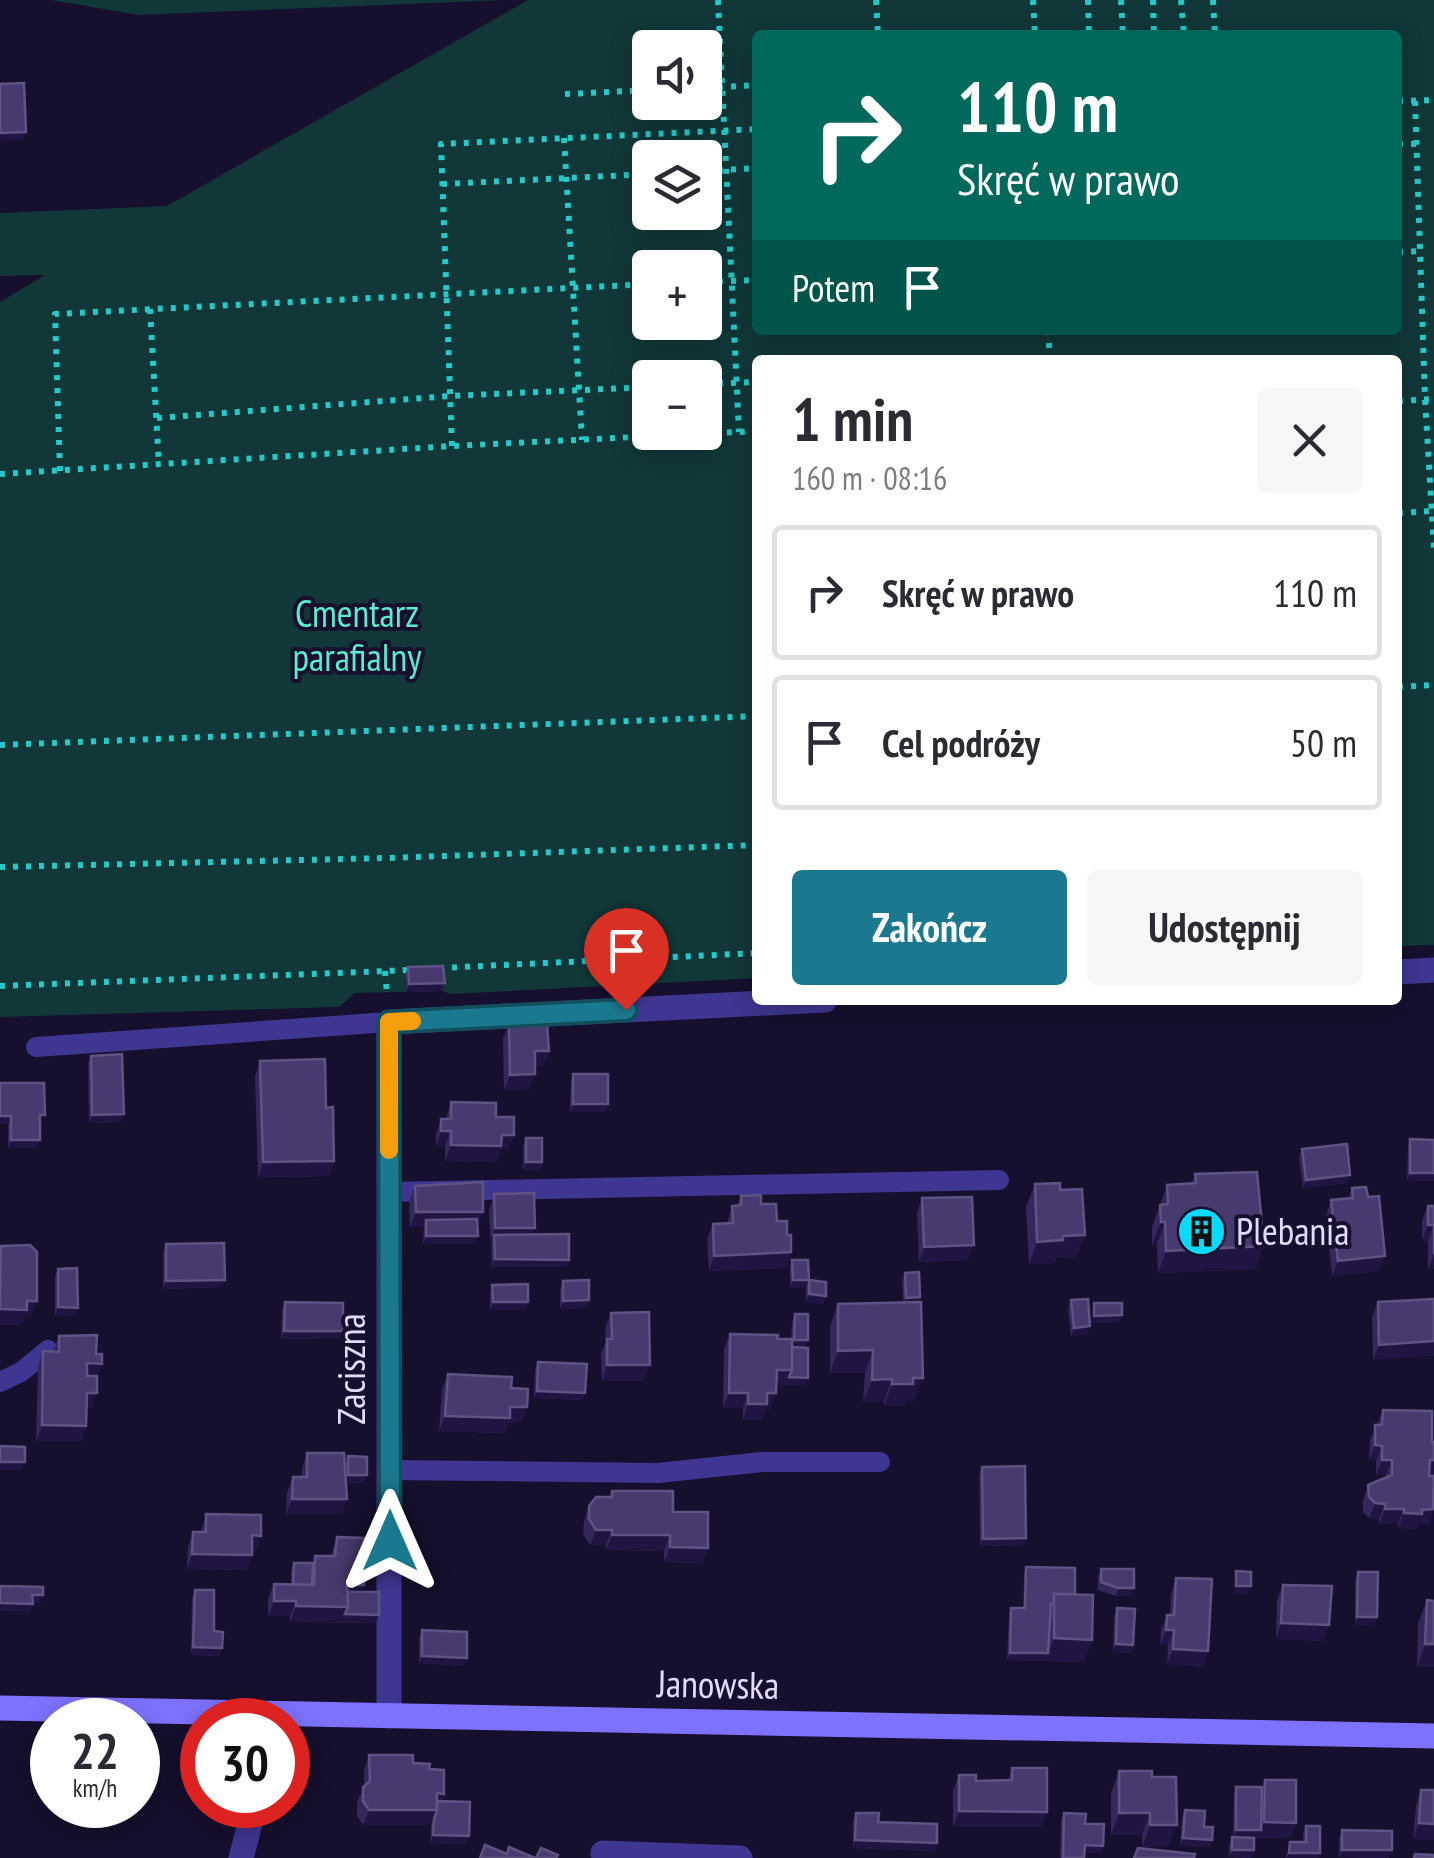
<!DOCTYPE html>
<html lang="pl">
<head>
<meta charset="utf-8">
<style>
  :root { --surface:#fff; --page:#f7f7f7; --text:#2b2b33; --muted:#7c7c81; --line:#e1e1e2; --accent:#1b798f }
  body { margin:0; font-family:"PT Sans Narrow",sans-serif; background:var(--page); color:var(--text); height:100vh; display:flex; flex-direction:column; font-size:38px; white-space:nowrap }
  * { box-sizing:border-box; margin:0 }
  p { font-size:32px; color:var(--muted) }
  .icon { flex:none; width:55px; height:55px; fill:none; stroke:currentColor; stroke-width:2; stroke-linecap:round; stroke-linejoin:round }
  .map { position:relative; flex:1; overflow:hidden }
  .panel { position:absolute; left:752px; top:355px; width:650px; height:650px; display:flex; flex-direction:column; background:var(--surface); border-radius:10px; box-shadow:0 5px 25px #0003 }
  .panel>* { flex:none }
  .hud { position:absolute; left:752px; top:30px; width:650px; height:305px; border-radius:10px; box-shadow:0 5px 25px #0003; background:#00695c; color:#fff; overflow:hidden }
  .buttons { position:absolute; left:632px; top:30px; display:grid; gap:20px }
  .buttons a { display:grid; place-items:center; width:90px; height:90px; border-radius:10px; background:var(--surface); box-shadow:0 5px 25px #0003; font-size:50px }
  .speed { position:absolute; left:30px; top:1698px; display:flex; gap:20px; font-size:50px; font-weight:700; text-align:center }
  .speed>* { display:grid; place-content:center; width:130px; height:130px; border-radius:50%; background:var(--surface); box-shadow:0 5px 25px #0003; line-height:1 }
  .speed small { font-size:25px; font-weight:400 }
  .speed .limit { border:15px solid #d22; background:#fff; color:#111 }
  .pin { position:absolute; display:grid; place-items:center; width:85px; height:85px; color:#fff; margin:-102px -42px; border-radius:50% 50% 50% 0; rotate:-45deg; box-shadow:0 0 10px #0007 }
  .pin .icon { rotate:45deg }
  .me { position:absolute; width:110px; margin:-55px; rotate:0deg; stroke-linejoin:round; filter:drop-shadow(0 0 8px #0008) }
  .turn { display:flex; align-items:center; gap:35px; height:210px; padding:0 40px; font-size:45px }
  .turn .icon { width:130px; height:130px; stroke-width:2.5 }
  .turn b { display:block; font-size:70px; line-height:85px }
  .then { display:flex; align-items:center; height:95px; padding:0 40px; background:#0003; gap:20px; font-size:38px }
  .round { display:grid; place-items:center; flex:none; width:105px; height:105px; border-radius:10px; background:var(--page) }
  .overview { display:flex; align-items:center; justify-content:space-between; height:170px; padding:0 40px }
  h1 { font-size:60px; font-weight:700; line-height:75px }
  .cta { display:flex; gap:20px; margin-top:auto; padding:20px 40px }
  .cta a { flex:1; height:115px; border-radius:10px; background:var(--accent); color:#fff; font-size:40px; font-weight:700; line-height:115px; text-align:center }
  .cta a+a { background:var(--page); color:var(--text) }
  ul { padding:0; list-style:none }
  li { display:flex; align-items:center; gap:30px; height:135px; margin:0 20px 15px; padding:0 20px; border:5px solid var(--line); border-radius:10px }
  li div { flex:1 }
  li b { display:block; font-size:38px }
  li em { font-style:normal }
  .map>svg:first-child { display:block }
</style>
</head>
<body>
<div class="map">
<svg width="1434" height="1858" viewBox="0 0 1434 1858">
  <rect width="100%" height="100%" fill="#160f2d"/>
  <g fill="#113738" fill-rule="evenodd">
    <path d="M 51,0 L 505,0 L 139,15 Z"/>
    <path d="M 528,0 L 1434,0 L 1434,945 L 1398,946 L 1398,360 L 758,360 L 757,978 L 451,994 L 442,991 L 355,993 L 339,1007 L 0,1017 L 0,302 L 45,275 L 0,276 L 0,213 L 167,206 ZM 758,35 L 1398,35 L 1398,330 L 758,330 ZM 650,48 L 705,48 L 705,102 L 650,102 ZM 650,158 L 705,158 L 705,212 L 650,212 ZM 650,268 L 705,268 L 705,322 L 650,322 ZM 650,378 L 705,378 L 705,432 L 650,432 Z"/>
  </g>
  <g fill="none" stroke-linecap="round" stroke-linejoin="round">
    <g stroke="#25c9c8" stroke-width="6" stroke-dasharray="5 8" stroke-linecap="butt">
      <path d="M 718,0 L 739,432"/>
      <path d="M 876,0 L 878,35"/>
      <path d="M 1033,0 L 1035,35"/>
      <path d="M 1088,0 L 1089,35"/>
      <path d="M 1121,0 L 1123,35"/>
      <path d="M 1153,0 L 1154,35"/>
      <path d="M 1181,0 L 1184,35"/>
      <path d="M 1213,0 L 1215,35"/>
      <path d="M 705,88 L 758,85"/>
      <path d="M 565,94 L 650,90"/>
      <path d="M 1398,101 L 1434,100"/>
      <path d="M 1415,101 L 1425,399 L 1434,548"/>
      <path d="M 564,138 L 582,440"/>
      <path d="M 1398,144 L 1417,144"/>
      <path d="M 705,171 L 758,168"/>
      <path d="M 442,184 L 650,174"/>
      <path d="M 1398,252 L 1420,251"/>
      <path d="M 705,282 L 758,280"/>
      <path d="M 150,309 L 159,465"/>
      <path d="M 1048,330 L 1050,360"/>
      <path d="M 705,384 L 758,382"/>
      <path d="M 1398,401 L 1434,399"/>
      <path d="M 157,418 L 450,396 L 650,387"/>
      <path d="M 452,446 L 441,144 L 758,129"/>
      <path d="M 60,471 L 55,314 L 650,284"/>
      <path d="M 0,474 L 452,446 L 758,431"/>
      <path d="M 1398,513 L 1431,511"/>
      <path d="M 1398,687 L 1434,685"/>
      <path d="M 0,745 L 758,716"/>
      <path d="M 0,867 L 387,858 L 758,845"/>
      <path d="M 439,968 L 758,953"/>
      <path d="M 385,971 L 387,994"/>
      <path d="M 0,986 L 412,970"/>
    </g>
    <g stroke="#3e3690" stroke-width="20">
      <path d="M 36,1047 L 389,1022"/>
      <path d="M 389,1192 L 999,1180"/>
      <path d="M 0,1382 L 21,1372 L 48,1350"/>
      <path d="M 390,1470 L 658,1473 L 762,1462 L 880,1462"/>
    </g>
    <g stroke="#3e3690" stroke-width="25">
      <path d="M 1398,972 L 1434,970"/>
      <path d="M 389,1716 L 389,1022 L 825,1000"/>
      <path d="M 603,1853 L 740,1858"/>
      <path d="M 241,1858 L 255,1805"/>
    </g>
    <path stroke="#7d72ff" stroke-width="25" d="M 0,1708 L 1434,1736"/>
  </g>
  <g fill="#34275c">
    <path d="M 408,967 L 445,983 L 442,991 L 406,992 L 405,975 Z"/>
    <path d="M 509,1024 L 549,1051 L 543,1066 L 535,1066 L 535,1074 L 529,1089 L 504,1090 L 503,1039 Z"/>
    <path d="M 91,1056 L 121,1122 L 89,1123 L 88,1063 Z"/>
    <path d="M 260,1061 L 326,1108 L 334,1161 L 329,1176 L 258,1177 L 255,1077 Z"/>
    <path d="M 573,1074 L 608,1104 L 605,1112 L 570,1112 L 571,1082 Z"/>
    <path d="M 0,1083 L 42,1123 L 40,1123 L 37,1148 L 8,1148 L 8,1124 Z"/>
    <path d="M 451,1102 L 496,1117 L 508,1150 L 500,1150 L 496,1162 L 445,1161 L 445,1146 L 436,1146 L 436,1134 L 441,1119 L 446,1119 Z"/>
    <path d="M 526,1138 L 542,1162 L 540,1170 L 523,1170 L 523,1146 Z"/>
    <path d="M 1410,1139 L 1434,1140 L 1434,1181 L 1407,1181 L 1408,1147 Z"/>
    <path d="M 1302,1149 L 1347,1183 L 1303,1188 L 1299,1157 Z"/>
    <path d="M 1195,1174 L 1256,1269 L 1158,1273 L 1157,1244 L 1152,1245 L 1152,1227 L 1167,1185 L 1192,1183 Z"/>
    <path d="M 1035,1184 L 1060,1190 L 1077,1257 L 1056,1258 L 1055,1263 L 1029,1264 L 1026,1207 Z"/>
    <path d="M 415,1186 L 483,1212 L 477,1226 L 475,1244 L 423,1244 L 424,1227 L 410,1227 L 409,1201 Z"/>
    <path d="M 1352,1188 L 1379,1271 L 1332,1276 L 1326,1216 L 1331,1200 L 1348,1199 Z"/>
    <path d="M 494,1194 L 535,1228 L 532,1235 L 567,1267 L 492,1267 L 489,1210 Z"/>
    <path d="M 741,1196 L 761,1204 L 787,1235 L 791,1252 L 786,1268 L 709,1271 L 707,1239 L 713,1224 L 727,1223 L 732,1206 L 737,1205 Z"/>
    <path d="M 922,1198 L 968,1260 L 919,1262 L 917,1213 Z"/>
    <path d="M 1428,1206 L 1434,1206 L 1434,1269 L 1428,1269 L 1428,1241 L 1422,1240 L 1422,1221 Z"/>
    <path d="M 166,1244 L 225,1280 L 222,1287 L 163,1289 L 163,1252 Z"/>
    <path d="M 792,1260 L 809,1280 L 826,1296 L 823,1304 L 806,1302 L 806,1288 L 790,1288 L 790,1267 Z"/>
    <path d="M 58,1269 L 75,1316 L 55,1315 L 55,1277 Z"/>
    <path d="M 905,1273 L 920,1297 L 918,1302 L 914,1401 L 906,1401 L 905,1406 L 884,1406 L 884,1402 L 863,1402 L 865,1373 L 830,1373 L 830,1326 L 838,1304 L 903,1302 L 902,1281 Z"/>
    <path d="M 563,1281 L 589,1300 L 586,1308 L 560,1309 L 560,1289 Z"/>
    <path d="M 492,1285 L 525,1310 L 490,1310 L 490,1293 Z"/>
    <path d="M 1434,1299 L 1373,1360 L 1372,1317 L 1378,1302 Z"/>
    <path d="M 1071,1300 L 1090,1326 L 1087,1334 L 1071,1336 L 1068,1308 Z"/>
    <path d="M 285,1302 L 343,1331 L 340,1338 L 281,1339 L 282,1310 Z"/>
    <path d="M 611,1313 L 644,1381 L 602,1381 L 601,1354 L 606,1341 L 605,1328 Z"/>
    <path d="M 795,1314 L 808,1340 L 805,1347 L 808,1378 L 805,1385 L 777,1385 L 771,1409 L 766,1408 L 762,1420 L 743,1420 L 743,1408 L 723,1408 L 724,1349 L 730,1334 L 791,1339 L 792,1322 Z"/>
    <path d="M 59,1336 L 96,1354 L 102,1364 L 97,1376 L 92,1408 L 87,1408 L 86,1426 L 81,1441 L 36,1441 L 38,1366 L 43,1351 L 53,1352 Z"/>
    <path d="M 538,1362 L 583,1400 L 534,1398 L 535,1370 Z"/>
    <path d="M 448,1374 L 522,1422 L 509,1423 L 505,1433 L 439,1431 L 442,1389 Z"/>
    <path d="M 1383,1410 L 1432,1442 L 1433,1509 L 1428,1525 L 1418,1525 L 1416,1529 L 1398,1528 L 1398,1524 L 1379,1524 L 1379,1519 L 1369,1518 L 1363,1512 L 1363,1501 L 1368,1485 L 1386,1477 L 1386,1475 L 1376,1475 L 1376,1461 L 1369,1461 L 1370,1440 Z"/>
    <path d="M 307,1453 L 345,1464 L 348,1456 L 364,1483 L 346,1482 L 342,1514 L 286,1514 L 287,1492 L 293,1477 L 302,1477 L 302,1469 Z"/>
    <path d="M 982,1467 L 1024,1545 L 980,1546 L 979,1475 Z"/>
    <path d="M 612,1491 L 673,1512 L 703,1563 L 664,1562 L 664,1551 L 606,1550 L 606,1545 L 590,1545 L 583,1534 L 584,1521 L 589,1506 L 610,1497 Z"/>
    <path d="M 206,1514 L 261,1536 L 255,1551 L 252,1551 L 246,1570 L 187,1569 L 188,1547 L 193,1532 L 201,1532 Z"/>
    <path d="M 337,1537 L 376,1623 L 290,1622 L 290,1616 L 268,1616 L 268,1599 L 274,1584 L 291,1584 L 291,1570 L 294,1563 L 313,1563 L 315,1556 L 331,1556 Z"/>
    <path d="M 1026,1567 L 1075,1594 L 1084,1662 L 1007,1660 L 1009,1615 L 1011,1608 L 1023,1608 L 1024,1575 Z"/>
    <path d="M 1101,1569 L 1132,1596 L 1116,1596 L 1098,1590 L 1098,1577 Z"/>
    <path d="M 1358,1572 L 1377,1617 L 1374,1625 L 1355,1625 L 1355,1580 Z"/>
    <path d="M 1176,1578 L 1208,1651 L 1203,1667 L 1167,1664 L 1168,1645 L 1160,1645 L 1161,1630 L 1167,1615 L 1170,1615 L 1171,1593 Z"/>
    <path d="M 1283,1585 L 1324,1641 L 1276,1639 L 1277,1600 Z"/>
    <path d="M 195,1590 L 222,1648 L 219,1656 L 191,1655 L 192,1598 Z"/>
    <path d="M 1427,1600 L 1434,1667 L 1417,1667 L 1418,1623 Z"/>
    <path d="M 1117,1608 L 1133,1645 L 1130,1653 L 1113,1652 L 1114,1616 Z"/>
    <path d="M 422,1630 L 464,1666 L 419,1663 L 419,1638 Z"/>
    <path d="M 369,1755 L 413,1763 L 429,1769 L 444,1794 L 442,1801 L 466,1844 L 430,1843 L 431,1825 L 363,1825 L 357,1816 L 357,1802 L 364,1786 L 364,1770 Z"/>
    <path d="M 1012,1768 L 1041,1827 L 953,1827 L 953,1791 L 959,1775 L 976,1781 L 1008,1780 Z"/>
    <path d="M 1119,1771 L 1152,1777 L 1168,1847 L 1142,1847 L 1142,1835 L 1111,1835 L 1111,1793 Z"/>
    <path d="M 1265,1780 L 1296,1823 L 1290,1838 L 1241,1838 L 1251,1858 L 1229,1857 L 1229,1845 L 1233,1837 L 1234,1795 L 1236,1787 L 1262,1787 Z"/>
    <path d="M 1421,1790 L 1434,1790 L 1434,1840 L 1413,1839 L 1416,1805 Z"/>
    <path d="M 1185,1810 L 1204,1827 L 1210,1847 L 1180,1846 L 1182,1818 Z"/>
    <path d="M 856,1813 L 937,1843 L 934,1851 L 853,1848 L 853,1821 Z"/>
    <path d="M 1064,1813 L 1085,1824 L 1103,1846 L 1101,1853 L 1084,1853 L 1084,1858 L 1060,1858 L 1061,1821 Z"/>
    <path d="M 1306,1826 L 1319,1858 L 1286,1858 L 1290,1842 L 1303,1842 L 1303,1834 Z"/>
    <path d="M 1342,1830 L 1392,1850 L 1389,1858 L 1339,1857 L 1339,1838 Z"/>
  </g>
  <g fill="#201542">
    <path d="M 26,132 L 23,140 L 0,141 L 0,133 Z"/>
    <path d="M 445,983 L 442,991 L 406,992 L 409,984 Z"/>
    <path d="M 535,1051 L 549,1051 L 543,1066 L 530,1066 Z"/>
    <path d="M 535,1074 L 529,1089 L 504,1090 L 510,1075 Z"/>
    <path d="M 573,1104 L 608,1104 L 605,1112 L 570,1112 Z"/>
    <path d="M 124,1114 L 121,1122 L 89,1123 L 92,1115 Z"/>
    <path d="M 0,1116 L 11,1116 L 8,1124 L 0,1124 Z"/>
    <path d="M 441,1131 L 451,1131 L 445,1146 L 436,1146 Z"/>
    <path d="M 502,1135 L 514,1135 L 508,1150 L 500,1150 L 496,1162 L 445,1161 L 451,1145 Z"/>
    <path d="M 11,1140 L 40,1140 L 37,1148 L 8,1148 Z"/>
    <path d="M 334,1161 L 329,1176 L 258,1177 L 263,1162 Z"/>
    <path d="M 526,1162 L 542,1162 L 540,1170 L 523,1170 Z"/>
    <path d="M 1410,1173 L 1434,1173 L 1434,1181 L 1407,1181 Z"/>
    <path d="M 1350,1175 L 1347,1183 L 1303,1188 L 1306,1180 Z"/>
    <path d="M 416,1212 L 483,1212 L 477,1227 L 426,1220 L 424,1227 L 410,1227 Z"/>
    <path d="M 1161,1222 L 1165,1222 L 1157,1244 L 1152,1245 Z"/>
    <path d="M 1428,1225 L 1434,1225 L 1428,1241 L 1422,1240 Z"/>
    <path d="M 495,1228 L 535,1228 L 529,1243 L 494,1235 L 491,1243 L 490,1243 Z"/>
    <path d="M 1085,1235 L 1077,1257 L 1056,1258 L 1055,1263 L 1029,1264 L 1037,1242 L 1063,1236 Z"/>
    <path d="M 426,1236 L 478,1236 L 475,1244 L 423,1244 Z"/>
    <path d="M 974,1245 L 968,1260 L 919,1262 L 924,1247 Z"/>
    <path d="M 1264,1246 L 1256,1269 L 1158,1273 L 1166,1251 Z"/>
    <path d="M 791,1252 L 786,1268 L 709,1271 L 714,1256 Z"/>
    <path d="M 1434,1254 L 1434,1269 L 1428,1269 Z"/>
    <path d="M 1385,1256 L 1379,1271 L 1332,1276 L 1338,1261 Z"/>
    <path d="M 495,1259 L 569,1260 L 567,1267 L 492,1267 Z"/>
    <path d="M 225,1280 L 222,1287 L 163,1289 L 166,1281 Z"/>
    <path d="M 793,1280 L 809,1280 L 806,1288 L 790,1288 Z"/>
    <path d="M 809,1294 L 826,1296 L 823,1304 L 806,1302 Z"/>
    <path d="M 920,1297 L 917,1305 L 903,1306 L 906,1298 Z"/>
    <path d="M 589,1300 L 586,1308 L 560,1309 L 563,1301 Z"/>
    <path d="M 27,1301 L 37,1301 L 31,1317 L 25,1317 L 22,1325 L 0,1325 L 0,1309 Z"/>
    <path d="M 493,1302 L 528,1302 L 525,1310 L 490,1310 Z"/>
    <path d="M 58,1307 L 78,1308 L 75,1316 L 55,1315 Z"/>
    <path d="M 1122,1315 L 1119,1323 L 1091,1323 L 1094,1316 Z"/>
    <path d="M 1090,1326 L 1087,1334 L 1071,1336 L 1074,1328 Z"/>
    <path d="M 284,1331 L 343,1331 L 340,1338 L 281,1339 Z"/>
    <path d="M 794,1340 L 808,1340 L 805,1348 L 791,1348 Z"/>
    <path d="M 1434,1341 L 1434,1356 L 1373,1360 L 1379,1345 Z"/>
    <path d="M 873,1350 L 865,1373 L 830,1373 L 838,1351 Z"/>
    <path d="M 87,1363 L 102,1364 L 96,1379 L 81,1379 Z"/>
    <path d="M 607,1365 L 650,1365 L 644,1381 L 602,1381 Z"/>
    <path d="M 777,1370 L 792,1370 L 808,1378 L 805,1385 L 772,1385 Z"/>
    <path d="M 913,1378 L 923,1378 L 914,1401 L 906,1401 L 905,1406 L 884,1406 L 892,1384 Z"/>
    <path d="M 892,1379 L 884,1402 L 863,1402 L 872,1380 Z"/>
    <path d="M 537,1391 L 585,1393 L 583,1400 L 534,1398 Z"/>
    <path d="M 87,1393 L 97,1393 L 92,1408 L 81,1408 Z"/>
    <path d="M 729,1393 L 748,1393 L 743,1408 L 723,1408 Z"/>
    <path d="M 767,1393 L 776,1393 L 771,1409 L 766,1408 L 762,1420 L 743,1420 L 748,1404 Z"/>
    <path d="M 510,1407 L 527,1407 L 522,1422 L 509,1423 L 505,1433 L 439,1431 L 445,1416 Z"/>
    <path d="M 42,1425 L 86,1426 L 81,1441 L 36,1441 Z"/>
    <path d="M 1375,1445 L 1382,1446 L 1376,1461 L 1369,1461 Z"/>
    <path d="M 1382,1460 L 1392,1460 L 1386,1475 L 1376,1475 Z"/>
    <path d="M 1430,1460 L 1434,1460 L 1434,1475 L 1424,1475 Z"/>
    <path d="M 0,1462 L 25,1462 L 22,1470 L 0,1470 Z"/>
    <path d="M 348,1475 L 367,1475 L 364,1483 L 345,1482 Z"/>
    <path d="M 292,1499 L 347,1499 L 342,1514 L 286,1514 Z"/>
    <path d="M 1375,1503 L 1385,1504 L 1379,1519 L 1369,1518 Z"/>
    <path d="M 1385,1509 L 1404,1509 L 1398,1524 L 1379,1524 Z"/>
    <path d="M 1433,1509 L 1428,1525 L 1418,1525 L 1416,1529 L 1398,1528 L 1404,1513 Z"/>
    <path d="M 596,1530 L 612,1530 L 606,1545 L 590,1545 Z"/>
    <path d="M 252,1535 L 261,1536 L 255,1551 L 247,1550 Z"/>
    <path d="M 612,1535 L 670,1535 L 664,1551 L 606,1550 Z"/>
    <path d="M 1026,1538 L 1024,1545 L 980,1546 L 983,1539 Z"/>
    <path d="M 670,1547 L 708,1548 L 703,1563 L 664,1562 Z"/>
    <path d="M 192,1554 L 252,1555 L 246,1570 L 187,1569 Z"/>
    <path d="M 347,1585 L 364,1585 L 359,1600 L 345,1600 Z"/>
    <path d="M 1236,1586 L 1251,1586 L 1248,1594 L 1233,1594 Z"/>
    <path d="M 1118,1588 L 1134,1588 L 1132,1596 L 1116,1596 Z"/>
    <path d="M 32,1595 L 43,1595 L 40,1603 L 30,1603 Z"/>
    <path d="M 274,1601 L 296,1601 L 290,1616 L 268,1616 Z"/>
    <path d="M 0,1603 L 33,1604 L 30,1612 L 0,1611 Z"/>
    <path d="M 296,1606 L 348,1607 L 379,1615 L 376,1623 L 290,1622 Z"/>
    <path d="M 1357,1617 L 1377,1617 L 1374,1625 L 1355,1625 Z"/>
    <path d="M 1281,1623 L 1329,1625 L 1324,1641 L 1276,1639 Z"/>
    <path d="M 1166,1630 L 1174,1630 L 1168,1645 L 1160,1645 Z"/>
    <path d="M 1054,1638 L 1092,1640 L 1084,1662 L 1046,1661 Z"/>
    <path d="M 1116,1644 L 1133,1645 L 1130,1653 L 1113,1652 Z"/>
    <path d="M 1425,1644 L 1434,1644 L 1434,1667 L 1417,1667 Z"/>
    <path d="M 193,1647 L 222,1648 L 219,1656 L 191,1655 Z"/>
    <path d="M 1173,1649 L 1208,1651 L 1203,1667 L 1167,1664 Z"/>
    <path d="M 1010,1653 L 1048,1653 L 1046,1661 L 1007,1660 Z"/>
    <path d="M 422,1656 L 467,1658 L 464,1666 L 419,1663 Z"/>
    <path d="M 437,1793 L 444,1794 L 439,1809 L 434,1809 Z"/>
    <path d="M 369,1810 L 437,1810 L 431,1825 L 363,1825 Z"/>
    <path d="M 959,1811 L 1047,1812 L 1041,1827 L 953,1827 Z"/>
    <path d="M 1119,1813 L 1150,1813 L 1142,1835 L 1111,1835 Z"/>
    <path d="M 1264,1822 L 1296,1823 L 1290,1838 L 1233,1837 L 1236,1830 L 1261,1830 Z"/>
    <path d="M 1419,1823 L 1434,1824 L 1434,1840 L 1413,1839 Z"/>
    <path d="M 1150,1825 L 1177,1825 L 1168,1847 L 1142,1847 Z"/>
    <path d="M 433,1835 L 469,1836 L 466,1844 L 430,1843 Z"/>
    <path d="M 1183,1838 L 1212,1840 L 1210,1847 L 1180,1846 Z"/>
    <path d="M 855,1840 L 937,1843 L 934,1851 L 853,1848 Z"/>
    <path d="M 1085,1845 L 1103,1846 L 1101,1853 L 1082,1853 Z"/>
    <path d="M 1232,1850 L 1254,1850 L 1251,1858 L 1229,1857 Z"/>
    <path d="M 1342,1850 L 1392,1850 L 1389,1858 L 1339,1857 Z"/>
    <path d="M 1289,1853 L 1320,1853 L 1319,1858 L 1287,1858 Z"/>
  </g>
  <g fill="#473a6e" stroke="#5f5384" stroke-width="2.5">
    <path d="M 24,83 L 26,132 L 0,133 L 0,84 Z"/>
    <path d="M 443,966 L 445,983 L 409,984 L 408,967 Z"/>
    <path d="M 509,1024 L 547,1024 L 549,1051 L 535,1051 L 535,1074 L 510,1075 Z"/>
    <path d="M 122,1054 L 124,1114 L 92,1115 L 91,1056 Z"/>
    <path d="M 325,1059 L 326,1108 L 333,1107 L 334,1161 L 263,1162 L 260,1061 Z"/>
    <rect x="573" y="1074" width="35" height="30"/>
    <path d="M 0,1083 L 44,1083 L 45,1115 L 40,1115 L 40,1140 L 11,1140 L 11,1116 L 0,1116 Z"/>
    <path d="M 451,1102 L 496,1103 L 496,1117 L 514,1117 L 514,1135 L 502,1135 L 501,1146 L 451,1145 L 451,1131 L 441,1131 L 441,1119 L 451,1119 Z"/>
    <rect x="526" y="1138" width="16" height="24"/>
    <path d="M 1410,1139 L 1434,1140 L 1434,1173 L 1410,1173 Z"/>
    <path d="M 1347,1144 L 1350,1175 L 1306,1180 L 1302,1149 Z"/>
    <path d="M 1257,1172 L 1264,1246 L 1166,1251 L 1165,1222 L 1161,1222 L 1160,1205 L 1168,1204 L 1167,1185 L 1196,1183 L 1195,1174 Z"/>
    <path d="M 483,1182 L 483,1212 L 416,1212 L 415,1186 Z"/>
    <path d="M 1060,1183 L 1060,1190 L 1082,1189 L 1085,1235 L 1063,1236 L 1063,1240 L 1037,1242 L 1035,1184 Z"/>
    <path d="M 1366,1187 L 1368,1197 L 1379,1196 L 1385,1256 L 1338,1261 L 1331,1200 L 1353,1198 L 1352,1188 Z"/>
    <path d="M 534,1193 L 535,1228 L 495,1228 L 494,1194 Z"/>
    <path d="M 761,1195 L 761,1204 L 776,1204 L 777,1221 L 787,1221 L 787,1235 L 791,1235 L 791,1252 L 714,1256 L 713,1224 L 733,1223 L 732,1206 L 741,1205 L 741,1196 Z"/>
    <path d="M 972,1197 L 974,1245 L 924,1247 L 922,1198 Z"/>
    <path d="M 1428,1206 L 1434,1206 L 1434,1254 L 1434,1225 L 1428,1225 Z"/>
    <path d="M 477,1219 L 478,1236 L 426,1236 L 426,1220 Z"/>
    <path d="M 569,1234 L 569,1260 L 495,1259 L 494,1235 Z"/>
    <path d="M 224,1243 L 225,1280 L 166,1281 L 166,1244 Z"/>
    <path d="M 30,1245 L 37,1252 L 37,1301 L 27,1301 L 27,1310 L 0,1309 L 1,1246 Z"/>
    <path d="M 792,1260 L 808,1260 L 809,1280 L 793,1280 Z"/>
    <path d="M 77,1268 L 78,1308 L 58,1307 L 58,1269 Z"/>
    <path d="M 919,1272 L 920,1297 L 906,1298 L 905,1273 Z"/>
    <path d="M 589,1280 L 589,1300 L 563,1301 L 563,1281 Z"/>
    <path d="M 809,1280 L 826,1282 L 826,1296 L 809,1294 Z"/>
    <path d="M 528,1284 L 528,1302 L 493,1302 L 492,1285 Z"/>
    <path d="M 1088,1299 L 1090,1326 L 1074,1328 L 1071,1300 Z"/>
    <path d="M 1434,1299 L 1434,1341 L 1379,1345 L 1378,1302 Z"/>
    <path d="M 285,1302 L 343,1303 L 343,1331 L 284,1331 Z"/>
    <path d="M 921,1302 L 923,1378 L 913,1378 L 913,1384 L 892,1384 L 892,1379 L 872,1380 L 873,1350 L 838,1351 L 838,1304 Z"/>
    <path d="M 1094,1303 L 1122,1303 L 1122,1315 L 1094,1316 Z"/>
    <path d="M 649,1312 L 650,1365 L 607,1365 L 607,1339 L 612,1339 L 611,1313 Z"/>
    <path d="M 795,1314 L 808,1314 L 808,1340 L 794,1340 Z"/>
    <path d="M 730,1334 L 778,1335 L 777,1339 L 792,1339 L 792,1370 L 777,1370 L 776,1393 L 767,1393 L 767,1404 L 748,1404 L 748,1393 L 729,1393 Z"/>
    <path d="M 97,1335 L 96,1354 L 102,1354 L 102,1364 L 87,1363 L 87,1376 L 97,1376 L 97,1393 L 87,1393 L 86,1426 L 42,1425 L 43,1351 L 59,1352 L 59,1336 Z"/>
    <path d="M 792,1347 L 808,1348 L 808,1378 L 789,1377 L 792,1370 Z"/>
    <path d="M 538,1362 L 587,1364 L 585,1393 L 537,1391 Z"/>
    <path d="M 448,1374 L 512,1377 L 511,1388 L 528,1389 L 527,1407 L 510,1407 L 510,1418 L 445,1416 Z"/>
    <path d="M 1383,1410 L 1432,1411 L 1432,1442 L 1434,1442 L 1434,1460 L 1430,1460 L 1429,1476 L 1434,1476 L 1433,1509 L 1422,1510 L 1422,1514 L 1404,1513 L 1404,1509 L 1385,1509 L 1385,1504 L 1375,1503 L 1369,1497 L 1368,1485 L 1392,1475 L 1392,1460 L 1382,1460 L 1382,1446 L 1375,1445 L 1375,1425 L 1382,1425 Z"/>
    <path d="M 0,1446 L 25,1447 L 25,1462 L 0,1462 Z"/>
    <path d="M 307,1453 L 344,1453 L 347,1499 L 292,1499 L 293,1477 L 307,1477 Z"/>
    <path d="M 348,1456 L 367,1457 L 367,1475 L 348,1475 Z"/>
    <path d="M 1025,1466 L 1026,1538 L 983,1539 L 982,1467 Z"/>
    <path d="M 612,1491 L 673,1491 L 673,1512 L 708,1512 L 708,1548 L 670,1547 L 670,1535 L 612,1535 L 612,1530 L 596,1530 L 589,1519 L 589,1506 L 596,1497 L 612,1497 Z"/>
    <path d="M 206,1514 L 261,1515 L 261,1536 L 252,1535 L 252,1555 L 192,1554 L 193,1532 L 206,1532 Z"/>
    <path d="M 337,1537 L 364,1538 L 364,1585 L 347,1585 L 348,1607 L 296,1606 L 296,1601 L 274,1601 L 274,1584 L 314,1585 L 315,1556 L 335,1556 Z"/>
    <path d="M 294,1563 L 313,1563 L 312,1585 L 293,1584 Z"/>
    <path d="M 1026,1567 L 1075,1568 L 1075,1594 L 1054,1594 L 1054,1604 L 1051,1604 L 1048,1653 L 1010,1653 L 1011,1608 L 1025,1608 Z"/>
    <path d="M 1101,1569 L 1134,1569 L 1134,1588 L 1118,1588 L 1101,1582 Z"/>
    <path d="M 1236,1571 L 1251,1572 L 1251,1586 L 1236,1586 Z"/>
    <path d="M 1358,1572 L 1378,1572 L 1377,1617 L 1357,1617 Z"/>
    <path d="M 1176,1578 L 1212,1579 L 1208,1651 L 1173,1649 L 1174,1630 L 1166,1630 L 1167,1615 L 1174,1615 Z"/>
    <path d="M 1283,1585 L 1332,1586 L 1329,1625 L 1281,1623 Z"/>
    <path d="M 0,1586 L 43,1587 L 43,1595 L 32,1595 L 33,1604 L 0,1603 Z"/>
    <path d="M 195,1590 L 214,1590 L 214,1631 L 223,1632 L 222,1648 L 193,1647 Z"/>
    <path d="M 348,1592 L 379,1592 L 379,1615 L 345,1614 L 348,1607 Z"/>
    <path d="M 1054,1594 L 1093,1595 L 1092,1640 L 1054,1638 Z"/>
    <path d="M 1427,1600 L 1434,1601 L 1434,1644 L 1425,1644 Z"/>
    <path d="M 1117,1608 L 1135,1609 L 1133,1645 L 1116,1644 Z"/>
    <path d="M 422,1630 L 467,1632 L 467,1658 L 422,1656 Z"/>
    <path d="M 369,1755 L 413,1755 L 413,1763 L 430,1764 L 429,1769 L 444,1770 L 444,1794 L 437,1793 L 437,1810 L 369,1810 L 363,1801 L 363,1787 L 370,1781 Z"/>
    <path d="M 1012,1768 L 1047,1768 L 1047,1812 L 959,1811 L 959,1775 L 976,1775 L 976,1781 L 1012,1780 Z"/>
    <path d="M 1119,1771 L 1152,1771 L 1152,1777 L 1176,1777 L 1177,1825 L 1150,1825 L 1150,1813 L 1119,1813 Z"/>
    <path d="M 1265,1780 L 1296,1780 L 1296,1823 L 1264,1822 Z"/>
    <path d="M 1236,1787 L 1262,1787 L 1261,1830 L 1236,1830 Z"/>
    <path d="M 1421,1790 L 1434,1790 L 1434,1824 L 1419,1823 Z"/>
    <path d="M 437,1801 L 470,1802 L 469,1836 L 433,1835 L 434,1819 L 437,1810 Z"/>
    <path d="M 1185,1810 L 1205,1811 L 1204,1827 L 1213,1827 L 1212,1840 L 1183,1838 Z"/>
    <path d="M 856,1813 L 879,1813 L 878,1822 L 937,1824 L 937,1843 L 855,1840 Z"/>
    <path d="M 1064,1813 L 1086,1814 L 1085,1824 L 1104,1824 L 1103,1846 L 1085,1845 L 1084,1858 L 1063,1858 Z"/>
    <path d="M 1306,1826 L 1320,1826 L 1320,1853 L 1289,1853 L 1290,1842 L 1306,1842 Z"/>
    <path d="M 1342,1830 L 1392,1831 L 1392,1850 L 1342,1850 Z"/>
    <path d="M 1232,1837 L 1254,1838 L 1254,1850 L 1232,1850 Z"/>
    <path d="M 485,1845 L 507,1854 L 509,1847 L 535,1858 L 480,1858 Z"/>
    <path d="M 541,1848 L 558,1855 L 556,1858 L 536,1858 Z"/>
    <path d="M 1138,1848 L 1195,1854 L 1194,1858 L 1134,1858 Z"/>
    <path d="M 1415,1854 L 1434,1855 L 1434,1856 L 1433,1858 L 1414,1858 Z"/>
  </g>
  <g fill="none" stroke-linecap="round" stroke-linejoin="round">
    <defs>
      <path id="route" d="M 390,1541 L 389,1022 L 626,1010"/>
    </defs>
    <use href="#route" stroke="#124f5d" stroke-width="25"/>
    <use href="#route" stroke="#1b798f" stroke-width="18"/>
    <path stroke="#f59e0b" stroke-width="18" d="M 389,1150 L 389,1022 L 412,1021"/>
  </g>
  <defs>
    <symbol id="building-disc" viewBox="-11 -11 22 22"><circle r="9.5" fill="#07d9ff" stroke="#160f2d"/><path d="M-4-6H4V6H1V3H-1V6H-4ZM-2.5-4.3h1.7v1.8h-1.7ZM.8-4.3h1.7v1.8H.8ZM-2.5-1h1.7V.8h-1.7ZM.8-1h1.7V.8H.8Z" fill="#111"/></symbol>
  </defs>
  <g fill-rule="evenodd">
    <use href="#building-disc" x="1174" y="1204" width="55" height="55"/>
  </g>
  <g text-anchor="middle" stroke-width="8" stroke-linejoin="round" paint-order="stroke">
    <g font-size="38" fill="#5bebcf" stroke="#160f2d">
      <text x="357" y="627">Cmentarz<tspan x="357" dy="44">parafialny</tspan></text>
    </g>
    <g font-size="38" fill="#e1dbff" stroke="#160f2d" text-anchor="start">
      <text x="1236" y="1245">Plebania</text>
    </g>
    <g font-size="38" fill="#e1dbff" stroke="#160f2d">
      <text transform="translate(352 1369) rotate(-90)" y="13">Zaciszna</text>
      <text transform="translate(718 1685) rotate(1)" y="13">Janowska</text>
    </g>
  </g>
</svg>
<div class="buttons">
<a><svg class="icon" aria-label="sound" viewBox="0 0 24 24"><path d="M4 9h4l5-4v14l-5-4H4zM17 9q2 3 0 6"/></svg></a>
<a><svg class="icon" aria-label="layers" viewBox="0 0 24 24"><path d="M12 4l9 5-9 5-9-5zM3 14l9 5 9-5"/></svg></a>
<a>+</a>
<a>−</a>
</div>
<div class="speed"><div>22<small>km/h</small></div><div class="limit">30</div></div>
<div class="pin" style="left:626px;top:1010px;background:#d93025"><svg class="icon" aria-label="arrive" viewBox="0 0 24 24"><path d="M6 21V4h12l-3 4 3 4H6"/></svg></div>
<svg class="me" style="left:390px;top:1541px" viewBox="-20 -20 40 40"><path d="M0-17L14 15 0 8-14 15z" fill="#1b798f" stroke="#fff" stroke-width="4"/></svg>
<div class="hud">
<div class="turn"><svg class="icon" aria-label="right" viewBox="0 0 24 24"><path d="M7 20v-9h11M14 6l5 5-5 5"/></svg><div><b>110 m</b>Skręć w prawo</div></div>
<div class="then">Potem<svg class="icon" aria-label="arrive" viewBox="0 0 24 24"><path d="M6 21V4h12l-3 4 3 4H6"/></svg></div>
</div>
<section class="panel">
<div class="overview"><div><h1>1 min</h1><p>160 m · 08:16</p></div><a class="round"><svg class="icon" aria-label="close" viewBox="0 0 24 24"><path d="M6 6l12 12M18 6L6 18"/></svg></a></div>
<ul>
<li><svg class="icon" aria-label="right" viewBox="0 0 24 24"><path d="M7 20v-9h11M14 6l5 5-5 5"/></svg><div><b>Skręć w prawo</b></div><em>110 m</em></li>
<li><svg class="icon" aria-label="arrive" viewBox="0 0 24 24"><path d="M6 21V4h12l-3 4 3 4H6"/></svg><div><b>Cel podróży</b></div><em>50 m</em></li>
</ul>
<div class="cta"><a>Zakończ</a><a>Udostępnij</a></div>
</section>
</div>
</body>
</html>
